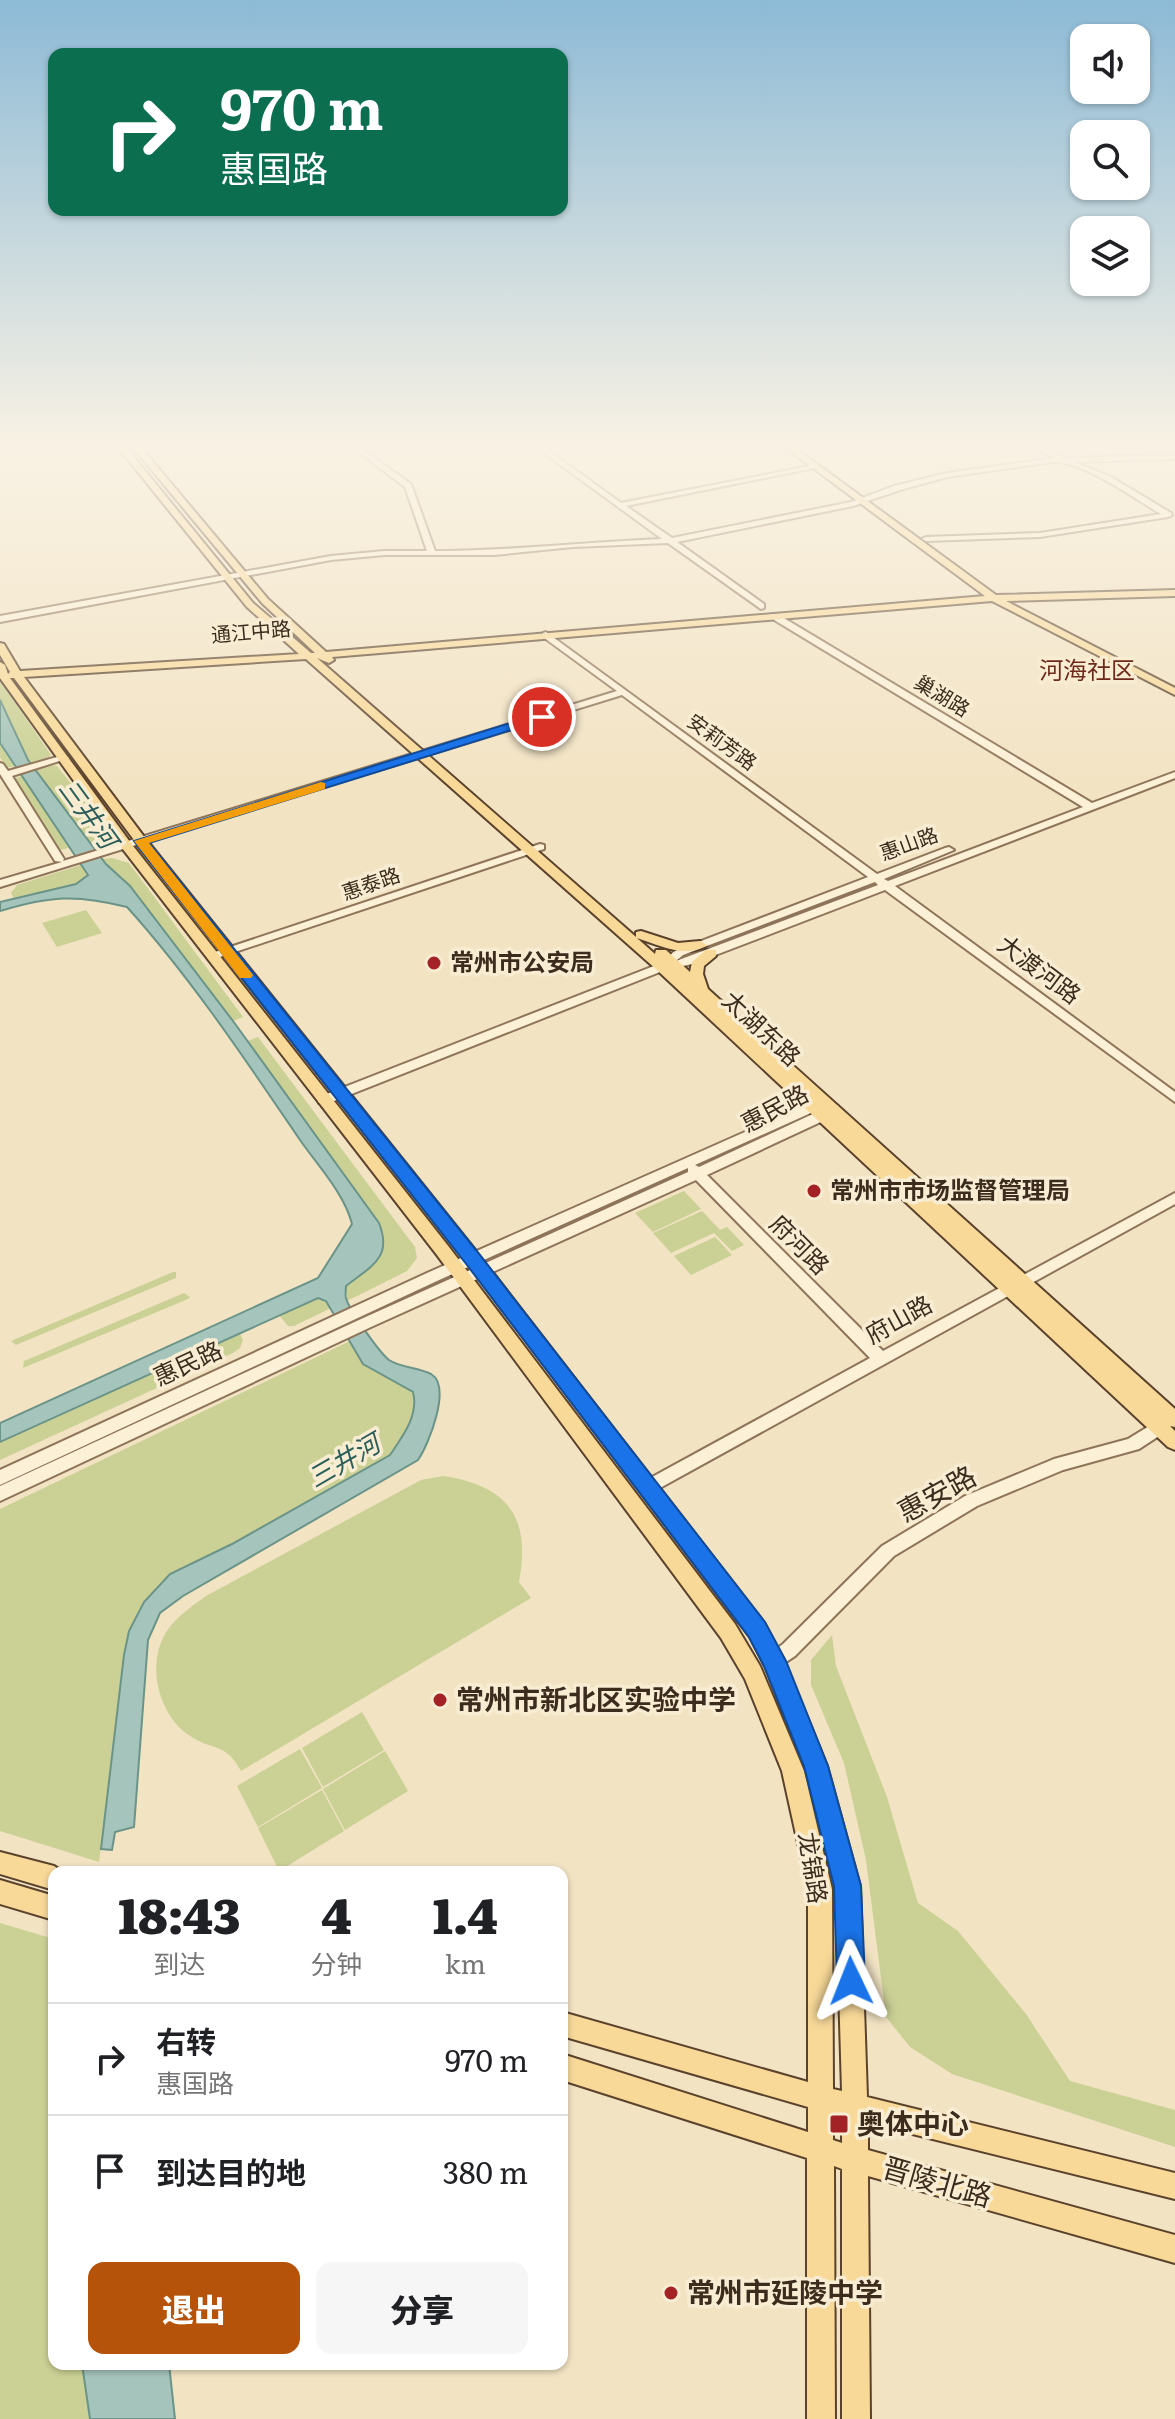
<!DOCTYPE html>
<html lang="zh">
<head>
<meta charset="utf-8">
<style>
  :root { --surface:#fff; --page:#f6f6f6; --text:#202124; --muted:#757577; --line:#e0e0e0; --accent:#b45309 }
  body { margin:0; font-family:Literata,"Noto Sans SC",serif; background:var(--page); color:var(--text); height:100vh; display:flex; flex-direction:column; font-size:30px; white-space:nowrap }
  * { box-sizing:border-box; margin:0 }
  p { font-size:26px; color:var(--muted) }
  .icon { flex:none; width:44px; height:44px; fill:none; stroke:currentColor; stroke-width:2; stroke-linecap:round; stroke-linejoin:round }
  .map { position:relative; flex:1; overflow:hidden }
  .sheet { position:absolute; left:48px; top:1866px; width:520px; height:504px; display:flex; flex-direction:column; background:var(--surface); border-radius:16px; box-shadow:0 2px 6px #0004 }
  .sheet>* { flex:none }
  .top-card { position:absolute; left:48px; top:48px; width:520px; height:168px; border-radius:16px; box-shadow:0 2px 6px #0004; background:#0b6e4f; color:#fff; overflow:hidden }
  .buttons { position:absolute; left:1070px; top:24px; display:grid; gap:16px }
  .buttons a { display:grid; place-items:center; width:80px; height:80px; border-radius:16px; background:var(--surface); box-shadow:0 2px 6px #0004; font-size:40px }
  .pin { position:absolute; display:grid; place-items:center; width:68px; height:68px; color:#fff; margin:-34px; border:4px solid #fff; border-radius:50%; box-shadow:0 2px 8px #0007 }
  .me { position:absolute; width:88px; margin:-44px; rotate:358deg; stroke-linejoin:round; filter:drop-shadow(0 0 6px #0008) }
  .turn { display:flex; align-items:center; gap:28px; height:168px; padding:0 40px; font-size:36px }
  .turn .icon { width:104px; height:104px; stroke-width:2.5 }
  .turn b { display:block; font-size:56px; line-height:68px }
  .eta { display:flex; justify-content:space-evenly; align-items:center; height:136px; text-align:center }
  .eta b { font-size:48px; font-weight:800; line-height:56px }
  .primary-button { display:flex; gap:16px; margin-top:auto; padding:16px 40px }
  .primary-button a { flex:1; height:92px; border-radius:16px; background:var(--accent); color:#fff; font-size:32px; font-weight:800; line-height:92px; text-align:center }
  .primary-button a+a { background:var(--page); color:var(--text) }
  ul { padding:0; list-style:none }
  li { display:flex; align-items:center; gap:24px; height:112px; padding:0 40px; border-top:2px solid var(--line) }
  li div { flex:1 }
  li b { display:block; font-size:30px }
  li em { font-style:normal }
  .map>svg:first-child { display:block }
</style>
</head>
<body>
<div class="map">
<svg width="1175" height="2419" viewBox="0 0 1175 2419">
  <rect width="100%" height="100%" fill="#f2e3c3"/>
  <g fill="#cbd195">
    <path d="M 0,681 L 51,755 L 47,759 L 6,768 L 0,757 Z"/>
    <path d="M 51,765 L 57,766 L 104,825 L 105,830 L 92,842 L 60,850 L 14,779 Z"/>
    <path d="M 112,858 L 129,863 L 243,1017 L 233,1021 L 130,886 L 102,859 Z"/>
    <path d="M 81,865 L 88,876 L 76,884 L 14,898 L 11,893 L 17,885 Z"/>
    <path d="M 86,910 L 102,933 L 57,947 L 42,923 Z"/>
    <path d="M 258,1037 L 415,1247 L 417,1258 L 407,1271 L 347,1301 L 346,1286 L 377,1261 L 379,1223 L 248,1041 Z"/>
    <path d="M 684,1191 L 701,1209 L 653,1232 L 635,1213 Z"/>
    <path d="M 702,1211 L 720,1230 L 727,1227 L 744,1245 L 732,1251 L 714,1233 L 671,1253 L 653,1233 Z"/>
    <path d="M 715,1237 L 732,1255 L 691,1275 L 674,1256 Z"/>
    <path d="M 173,1272 L 176,1272 L 176,1278 L 16,1345 L 11,1341 Z"/>
    <path d="M 184,1293 L 190,1297 L 188,1299 L 23,1368 L 24,1361 Z"/>
    <path d="M 318,1298 L 326,1300 L 331,1308 L 294,1326 L 288,1326 L 279,1315 Z"/>
    <path d="M 239,1332 L 243,1340 L 240,1348 L 233,1353 L 0,1460 L 0,1442 Z"/>
    <path d="M 350,1341 L 363,1364 L 413,1392 C 419,1415 403,1436 390,1455 L 232,1544 L 170,1574 L 129,1631 L 99,1862 L 0,1831 L 0,1509 Z"/>
    <path d="M 443,1476 C 509,1486 531,1518 519,1582 L 531,1598 L 241,1771 C 225,1741 212,1752 187,1734 C 157,1712 145,1660 169,1628 C 179,1615 192,1606 206,1596 L 421,1480 Z"/>
    <path d="M 832,1635 L 836,1666 L 887,1797 L 918,1903 L 958,1931 L 1026,2014 L 1070,2081 L 1175,2110 L 1175,2147 L 952,2074 L 910,2047 L 886,2017 L 866,1860 L 844,1763 L 811,1685 L 811,1660 Z"/>
    <path d="M 362,1712 L 384,1750 L 323,1787 L 302,1748 Z"/>
    <path d="M 300,1749 L 322,1788 L 258,1827 L 237,1786 Z"/>
    <path d="M 385,1751 L 408,1791 L 345,1830 L 323,1789 Z"/>
    <path d="M 322,1790 L 344,1831 L 279,1871 L 258,1828 Z"/>
    <path d="M 0,1923 L 54,1939 L 54,2364 L 82,2364 L 90,2419 L 0,2419 Z"/>
  </g>
  <g fill="#a5c4bb" stroke="#6b9489" stroke-width="2">
    <path d="M 0,700 L 28,760 L 106,864 L 130,886 L 233,1021 L 379,1223 C 393,1258 371,1266 346,1286 C 346,1288 345,1297 346,1298 C 349,1310 380,1353 389,1360 C 401,1368 418,1367 431,1374 C 452,1386 429,1444 418,1460 L 183,1596 L 160,1613 L 148,1640 L 134,1827 L 115,1832 L 112,1850 L 101,1849 L 124,1655 L 129,1631 L 144,1602 L 170,1574 L 232,1544 L 390,1455 C 403,1436 419,1415 413,1392 L 363,1364 L 326,1301 L 318,1298 L 0,1442 L 0,1423 L 318,1278 L 352,1224 C 344,1193 318,1166 300,1140 C 247,1062 191,978 127,907 C 76,894 50,896 0,911 L 0,902 L 76,884 L 88,875 L 0,743 Z"/>
    <path d="M 82,2364 L 169,2364 L 175,2419 L 90,2419 Z"/>
  </g>
  <g fill="none" stroke-linecap="round" stroke-linejoin="round">
    <defs>
      <g id="minor">
        <path d="M 349,445 L 357,445 L 411,484 L 435,551 C 511,551 586,542 662,539 L 533,445 L 541,445 L 621,503 L 815,465 L 819,467 L 626,506 L 672,538 L 851,502 L 894,486 L 947,473 L 1054,458 L 1027,445 L 1036,445 L 1065,458 L 1175,455 L 1175,459 L 1074,462 L 1111,477 L 1171,513 L 1172,515 L 1168,517 L 1040,537 L 926,541 L 922,539 L 926,537 L 1040,533 L 1161,514 C 1135,499 1083,461 1054,462 L 947,477 L 900,490 L 853,506 L 677,542 L 764,604 L 764,608 L 761,609 L 668,543 L 573,547 L 494,555 L 384,555 L 331,560 L 0,622 L 0,616 L 331,556 L 384,551 L 427,551 L 405,487 Z"/>
        <path d="M 771,614 L 777,614 L 1092,803 L 1175,772 L 1175,778 L 895,886 L 1175,1092 L 1175,1102 L 885,890 L 692,964 L 665,970 L 329,1103 L 319,1103 L 318,1100 L 319,1097 L 659,964 L 675,951 L 868,877 L 622,695 L 0,887 L 0,880 L 62,862 L 55,861 L 0,774 L 0,763 L 3,764 L 8,771 L 64,755 L 69,758 L 12,776 L 64,859 L 63,861 L 617,691 L 543,637 L 543,633 L 546,632 L 877,874 L 945,848 L 949,847 L 954,850 L 884,879 L 888,881 L 1083,807 L 771,618 ZM 875,882 L 878,885 L 676,961 L 683,955 Z"/>
        <path d="M 540,844 L 544,845 L 544,849 L 217,958 L 213,959 L 207,956 L 209,954 Z"/>
        <path d="M 831,1102 L 838,1106 L 825,1120 L 707,1175 L 883,1351 L 1175,1193 L 1175,1204 L 649,1494 L 643,1492 L 641,1487 L 643,1482 L 870,1358 L 696,1180 L 371,1327 L 0,1501 L 0,1486 L 361,1319 L 688,1172 L 688,1168 L 437,1281 L 0,1485 L 0,1470 L 427,1273 L 806,1105 ZM 813,1112 L 817,1112 L 699,1167 L 695,1165 Z"/>
        <path d="M 1159,1420 L 1165,1422 L 1167,1427 L 1165,1432 L 1139,1449 L 1063,1470 L 977,1506 L 894,1556 L 795,1656 L 774,1670 L 768,1667 L 765,1661 L 768,1655 L 783,1644 L 882,1546 L 965,1496 L 1054,1459 L 1128,1439 Z"/>
      </g>
      <g id="major">
        <path d="M 116,445 L 124,445 L 253,603 L 311,653 L 315,653 L 262,603 L 131,445 L 139,445 L 268,599 L 326,652 L 985,596 L 782,445 L 791,445 L 996,595 L 1175,590 L 1175,596 L 1006,601 L 1175,688 L 1175,695 L 992,601 L 332,657 L 334,660 L 329,663 L 317,658 L 636,937 L 636,932 L 641,931 L 678,943 L 700,941 L 707,945 C 687,959 658,945 637,938 L 655,954 L 656,950 L 666,950 L 690,972 L 692,962 L 706,950 L 716,950 L 716,956 L 704,966 L 703,974 L 708,989 L 1175,1409 L 1175,1427 L 1170,1426 L 1175,1431 L 1175,1450 L 1168,1447 L 657,970 L 306,659 L 24,677 L 145,838 L 480,1256 L 764,1623 L 784,1661 L 827,1766 L 860,1886 L 867,2097 L 1175,2173 L 1175,2199 L 868,2123 L 868,2150 L 1175,2235 L 1175,2263 L 868,2176 L 870,2419 L 842,2419 L 842,2169 L 834,2166 L 835,2419 L 807,2419 L 807,2158 L 562,2080 L 562,2054 L 808,2132 L 808,2107 L 562,2036 L 562,2012 L 808,2082 L 808,1889 L 782,1771 L 745,1679 L 721,1638 L 437,1255 L 122,848 L 0,678 L 0,662 L 5,665 L 8,674 L 10,672 L 0,655 L 0,643 L 4,644 L 20,671 L 299,654 L 247,607 ZM 10,678 L 14,678 L 137,844 L 468,1264 L 750,1637 L 765,1666 L 805,1766 L 836,1886 L 842,2091 L 833,2089 L 832,1889 L 804,1771 L 760,1666 L 735,1624 L 449,1247 L 130,842 ZM 833,2114 L 842,2117 L 842,2143 L 833,2140 Z"/>
        <path d="M 0,1852 L 54,1866 L 63,1872 L 54,1872 L 54,1890 L 0,1874 Z"/>
        <path d="M 0,1880 L 54,1896 L 54,1920 L 0,1904 Z"/>
      </g>
    </defs>
    <use href="#minor" stroke="#8e7458" stroke-width="4"/>
    <use href="#major" stroke="#5b422c" stroke-width="4"/>
    <use href="#minor" fill="#fcf0d7" fill-rule="evenodd"/>
    <use href="#major" fill="#f8d998" fill-rule="evenodd"/>
  </g>
  <linearGradient id="sky" x2="0" y2="1"><stop stop-color="#8dbad6"/><stop offset="0.57" stop-color="#f9f2e4"/><stop offset="1" stop-color="#f9f2e4" stop-opacity="0"/></linearGradient>
  <rect width="1175" height="784" fill="url(#sky)"/>
  <path fill="#1a73e8" stroke="#114b97" stroke-width="2" d="M 542,713 L 547,714 L 547,719 L 149,843 L 480,1255 L 765,1622 L 786,1661 L 828,1766 L 861,1886 L 865,1981 L 861,1990 L 851,1994 L 841,1990 L 837,1981 L 834,1886 L 804,1766 L 764,1666 L 749,1637 L 467,1265 L 134,841 Z"/>
  <path fill="#f59e0b" d="M 321,782 L 325,783 L 325,789 L 149,843 L 253,975 L 251,978 L 240,978 L 134,841 Z"/>
  <g fill="#a22225" stroke="#f8edd3" stroke-width="3">
    <circle cx="434" cy="963" r="8"/>
    <circle cx="814" cy="1191" r="8"/>
    <circle cx="440" cy="1700" r="8"/>
    <rect x="829" y="2114" width="20" height="20" rx="4"/>
    <circle cx="671" cy="2293" r="8"/>
  </g>
  <g text-anchor="middle" stroke-width="7" stroke-linejoin="round" paint-order="stroke">
    <g font-size="20" fill="#3c2c1d" stroke="#f8edd3">
      <text transform="translate(251 632) rotate(-5)" y="7">通江中路</text>
      <text transform="translate(942 696) rotate(31)" y="7">巢湖路</text>
      <text transform="translate(722 742) rotate(36)" y="7">安莉芳路</text>
      <text transform="translate(909 844) rotate(-20)" y="7">惠山路</text>
      <text transform="translate(371 884) rotate(-19)" y="7">惠泰路</text>
    </g>
    <g font-size="24" fill="#6d2919" stroke="#f8edd3">
      <text x="1087" y="679">河海社区</text>
    </g>
    <g font-size="24" font-weight="bold" fill="#3c2c1d" stroke="#f8edd3" text-anchor="start">
      <text x="450" y="971">常州市公安局</text>
      <text x="830" y="1199">常州市市场监督管理局</text>
    </g>
    <g font-size="24" fill="#3c2c1d" stroke="#f8edd3">
      <text transform="translate(1039 970) rotate(37)" y="8">大渡河路</text>
      <text transform="translate(761 1029) rotate(43)" y="8">太湖东路</text>
      <text transform="translate(775 1109) rotate(-28)" y="8">惠民路</text>
      <text transform="translate(799 1245) rotate(45)" y="8">府河路</text>
      <text transform="translate(899 1320) rotate(-29)" y="8">府山路</text>
      <text transform="translate(188 1364) rotate(-25)" y="8">惠民路</text>
      <text transform="translate(812 1868) rotate(81)" y="8">龙锦路</text>
    </g>
    <g font-size="26" font-style="italic" fill="#2b5d59" stroke="#f8edd3">
      <text transform="translate(88 814) rotate(54)" y="9">三井河</text>
      <text transform="translate(344 1461) rotate(-30)" y="9">三井河</text>
    </g>
    <g font-size="28" fill="#3c2c1d" stroke="#f8edd3">
      <text transform="translate(937 1494) rotate(-29)" y="10">惠安路</text>
      <text transform="translate(937 2182) rotate(16)" y="10">晋陵北路</text>
    </g>
    <g font-size="28" font-weight="bold" fill="#3c2c1d" stroke="#f8edd3" text-anchor="start">
      <text x="456" y="1710">常州市新北区实验中学</text>
      <text x="857" y="2134">奥体中心</text>
      <text x="687" y="2303">常州市延陵中学</text>
    </g>
  </g>
</svg>
<div class="buttons">
<a><svg class="icon" aria-label="sound" viewBox="0 0 24 24"><path d="M4 9h4l5-4v14l-5-4H4zM17 9q2 3 0 6"/></svg></a>
<a><svg class="icon" aria-label="search" viewBox="0 0 24 24"><circle cx="10" cy="10" r="6"/><path d="M15 15l6 6"/></svg></a>
<a><svg class="icon" aria-label="layers" viewBox="0 0 24 24"><path d="M12 4l9 5-9 5-9-5zM3 14l9 5 9-5"/></svg></a>
</div>
<div class="pin" style="left:542px;top:717px;background:#d93025"><svg class="icon" aria-label="arrive" viewBox="0 0 24 24"><path d="M6 21V4h12l-3 4 3 4H6"/></svg></div>
<svg class="me" style="left:851px;top:1981px" viewBox="-20 -20 40 40"><path d="M0-17L14 15 0 8-14 15z" fill="#1a73e8" stroke="#fff" stroke-width="4"/></svg>
<div class="top-card">
<div class="turn"><svg class="icon" aria-label="right" viewBox="0 0 24 24"><path d="M7 20v-9h11M14 6l5 5-5 5"/></svg><div><b>970 m</b>惠国路</div></div>
</div>
<section class="sheet">
<div class="eta">
<div><b>18:43</b><p>到达</p></div>
<div><b>4</b><p>分钟</p></div>
<div><b>1.4</b><p>km</p></div>
</div>
<ul>
<li><svg class="icon" aria-label="right" viewBox="0 0 24 24"><path d="M7 20v-9h11M14 6l5 5-5 5"/></svg><div><b>右转</b><p>惠国路</p></div><em>970 m</em></li>
<li><svg class="icon" aria-label="arrive" viewBox="0 0 24 24"><path d="M6 21V4h12l-3 4 3 4H6"/></svg><div><b>到达目的地</b></div><em>380 m</em></li>
</ul>
<div class="primary-button"><a>退出</a><a>分享</a></div>
</section>
</div>
</body>
</html>
